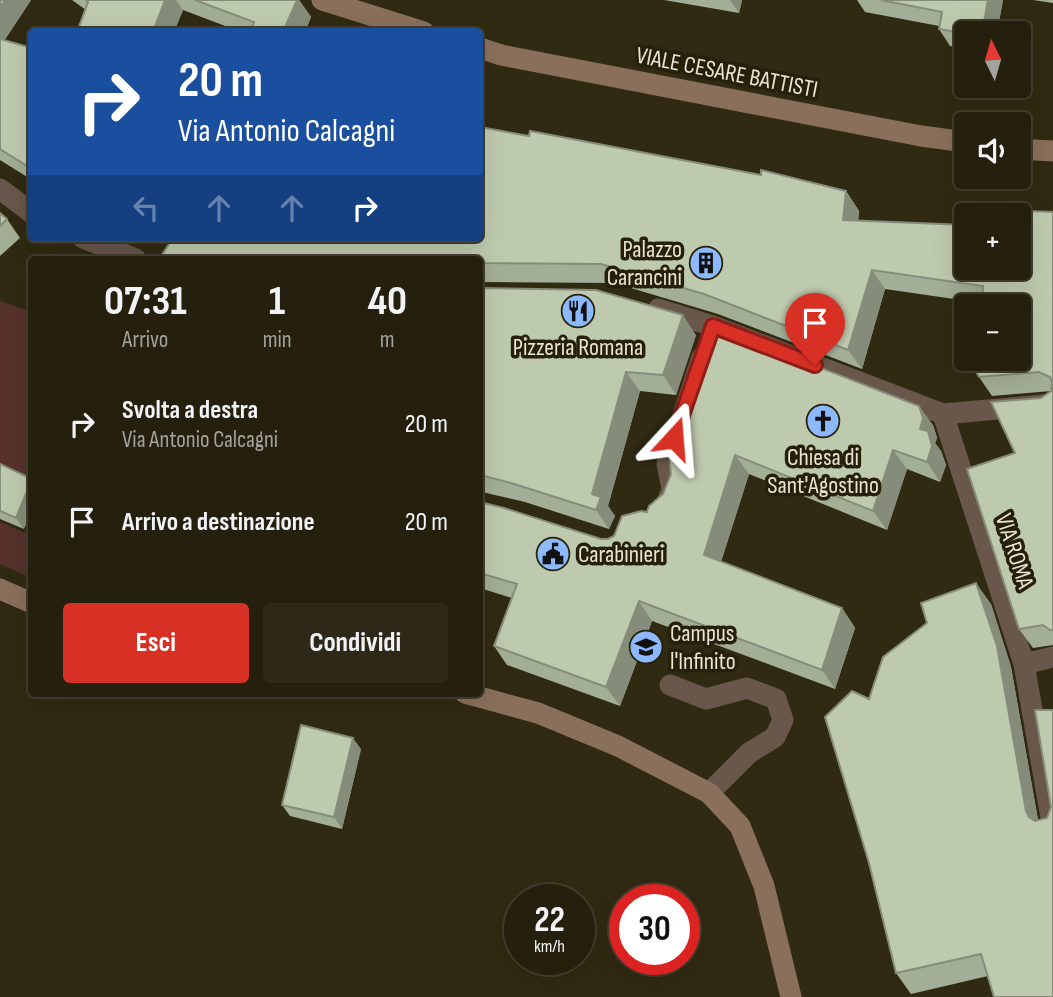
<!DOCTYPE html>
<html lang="it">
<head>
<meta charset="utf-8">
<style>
  :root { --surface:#25200e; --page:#2d2817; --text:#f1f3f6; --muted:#a3a39e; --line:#423e2e; --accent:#d93025 }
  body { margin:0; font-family:"Sofia Sans Condensed",sans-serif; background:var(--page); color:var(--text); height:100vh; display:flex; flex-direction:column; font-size:26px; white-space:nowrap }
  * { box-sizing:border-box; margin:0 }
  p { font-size:23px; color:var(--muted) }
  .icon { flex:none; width:38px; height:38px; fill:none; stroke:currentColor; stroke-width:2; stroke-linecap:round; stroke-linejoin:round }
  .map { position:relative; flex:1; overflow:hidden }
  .drawer { position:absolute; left:28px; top:256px; width:455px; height:441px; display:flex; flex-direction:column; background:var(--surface); border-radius:7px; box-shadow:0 7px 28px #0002,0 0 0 2px var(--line) }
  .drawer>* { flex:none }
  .hud { position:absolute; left:28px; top:28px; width:455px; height:214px; border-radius:7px; box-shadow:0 7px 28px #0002,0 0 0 2px var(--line); background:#1a4fa0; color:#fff; overflow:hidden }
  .needle { width:46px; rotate:355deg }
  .fabs { position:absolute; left:954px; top:21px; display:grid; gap:14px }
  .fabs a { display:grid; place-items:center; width:77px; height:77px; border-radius:7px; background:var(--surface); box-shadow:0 7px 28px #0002,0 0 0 2px var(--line); font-size:35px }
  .speed { position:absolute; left:504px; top:884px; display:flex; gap:14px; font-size:35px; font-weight:700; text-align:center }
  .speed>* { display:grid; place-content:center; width:91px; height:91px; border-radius:50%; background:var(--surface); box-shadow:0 7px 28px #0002,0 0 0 2px var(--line); line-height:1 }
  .speed small { font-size:18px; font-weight:400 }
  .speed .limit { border:10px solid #d22; background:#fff; color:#111 }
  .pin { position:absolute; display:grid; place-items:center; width:60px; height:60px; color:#fff; margin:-72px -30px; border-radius:50% 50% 50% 0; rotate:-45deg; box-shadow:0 0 7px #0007 }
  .pin .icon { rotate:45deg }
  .me { position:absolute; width:77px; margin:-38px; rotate:19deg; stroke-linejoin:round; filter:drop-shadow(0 0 5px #0008) }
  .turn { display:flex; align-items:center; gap:24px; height:147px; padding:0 35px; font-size:32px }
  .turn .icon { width:91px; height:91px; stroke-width:2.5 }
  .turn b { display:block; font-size:49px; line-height:60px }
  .lanes { display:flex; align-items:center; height:66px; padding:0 35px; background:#0003; justify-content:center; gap:35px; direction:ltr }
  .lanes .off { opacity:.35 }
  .eta { display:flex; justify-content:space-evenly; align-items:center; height:119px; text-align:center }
  .eta b { font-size:42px; font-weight:700; line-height:49px }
  .action { display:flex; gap:14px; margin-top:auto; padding:14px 35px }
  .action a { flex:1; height:80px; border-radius:7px; background:var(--accent); color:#fff; font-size:28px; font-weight:700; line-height:80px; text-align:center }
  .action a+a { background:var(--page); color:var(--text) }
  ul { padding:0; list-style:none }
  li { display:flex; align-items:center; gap:21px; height:98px; padding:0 35px }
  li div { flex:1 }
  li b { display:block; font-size:26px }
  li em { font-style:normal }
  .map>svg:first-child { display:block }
</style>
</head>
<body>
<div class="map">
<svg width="1053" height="997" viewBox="0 0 1053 997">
  <rect width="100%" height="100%" fill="#312a12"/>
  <g fill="#57322d">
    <path d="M 0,301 L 31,312 L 31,485 L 0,469 Z"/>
    <path d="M 31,518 L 31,578 L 0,564 L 0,522 L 25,533 Z"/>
  </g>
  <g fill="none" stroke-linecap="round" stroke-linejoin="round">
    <g stroke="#68574a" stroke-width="21">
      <path d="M 0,189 L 32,213"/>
      <path d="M 83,238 L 136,259"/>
      <path d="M 658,309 L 713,326 L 943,414 L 1053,404"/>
      <path d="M 943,414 L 1024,664 L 1053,829"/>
      <path d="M 667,503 L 672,489 L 667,464 L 702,357"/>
      <path d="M 1024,664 L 1053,657"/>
      <path d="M 670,685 L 706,699 L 747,688 L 776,699 L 783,720 L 775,737 L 749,753 L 709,793"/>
    </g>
    <g stroke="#8a705b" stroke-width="21">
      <path d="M 322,0 L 424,32"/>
      <path d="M 480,48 L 501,55 L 921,136 L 966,142"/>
      <path d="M 1018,149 L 1053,151"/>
      <path d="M 0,589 L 32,603"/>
      <path d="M 465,693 L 538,713 L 618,746 L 709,793 L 740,826 L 764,886 L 791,997"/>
    </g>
  </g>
  <g fill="#a3ae96">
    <path d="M 0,0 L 31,0 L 4,41 L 32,48 L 32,180 L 0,160 Z"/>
    <path d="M 72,0 L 299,0 L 311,17 L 305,32 L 241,32 L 183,10 L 174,32 L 77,32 L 86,10 Z"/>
    <path d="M 664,0 L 742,0 L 739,13 Z"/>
    <path d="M 857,0 L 1003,0 L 997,33 L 966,33 L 966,49 L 950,46 L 939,29 L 939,26 L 865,12 Z"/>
    <path d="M 1033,0 L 1053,0 L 1053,3 Z"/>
    <path d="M 846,191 L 859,211 L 858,220 L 966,268 L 1053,212 L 1053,645 L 1033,648 L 1019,629 L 1015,453 L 1041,398 L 1051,391 L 992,396 L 979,377 L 982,303 L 885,289 L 862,369 L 718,314 L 614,283 L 480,282 L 480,259 L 170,242 L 161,238 L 480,238 Z"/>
    <path d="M 0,213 L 7,219 L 20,238 L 0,256 Z"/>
    <path d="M 480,288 L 696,335 L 676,395 L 640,391 L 608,506 L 615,516 L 609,529 L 525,502 L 482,492 L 480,493 Z"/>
    <path d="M 708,324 L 933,425 L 937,438 L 935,443 L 941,451 L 946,465 L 940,482 L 907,469 L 887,530 L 749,474 L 721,562 L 842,608 L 855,628 L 835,689 L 652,621 L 620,706 L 507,665 L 494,646 L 512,598 L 480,588 L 480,502 L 601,539 L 608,539 L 647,512 L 663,494 L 671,474 L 696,387 L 690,378 Z"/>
    <path d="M 0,464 L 24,529 L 0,519 Z"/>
    <path d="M 991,604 L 1011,667 L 1038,820 L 1047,818 L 1051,807 L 1053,710 L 1053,997 L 988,976 L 911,994 L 896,973 L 869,699 Z"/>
    <path d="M 361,749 L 342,829 L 290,816 L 282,805 Z"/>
  </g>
  <g fill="#858d7a">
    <path d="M 5,0 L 31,0 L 0,47 L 0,7 Z"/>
    <path d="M 165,0 L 176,0 L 183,10 L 174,32 L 153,32 Z"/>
    <path d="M 297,0 L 299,0 L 311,17 L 305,32 L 283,32 Z"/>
    <path d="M 730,0 L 742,0 L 739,13 Z"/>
    <path d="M 988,0 L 1003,0 L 997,33 L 982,33 Z"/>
    <path d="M 846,191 L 859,211 L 857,239 L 843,220 Z"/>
    <path d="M 872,270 L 885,289 L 862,369 L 848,350 Z"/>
    <path d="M 683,315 L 696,335 L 676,395 L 663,375 Z"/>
    <path d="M 626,372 L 640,391 L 608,506 L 615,516 L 609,529 L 596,510 L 592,494 Z"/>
    <path d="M 919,406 L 933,425 L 937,438 L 935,443 L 941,451 L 946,465 L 940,482 L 927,462 L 920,429 Z"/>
    <path d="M 893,450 L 907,469 L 887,530 L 873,511 Z"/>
    <path d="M 735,455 L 749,474 L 717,574 L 704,555 Z"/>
    <path d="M 32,481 L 32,512 L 24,529 L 16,518 Z"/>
    <path d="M 976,583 L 991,604 L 1011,667 L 1040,831 L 1029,817 L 1026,811 Z"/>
    <path d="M 639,601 L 652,621 L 620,706 L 606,687 Z"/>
    <path d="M 842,608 L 855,628 L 835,689 L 822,670 Z"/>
    <path d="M 353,738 L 361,749 L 342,829 L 334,817 Z"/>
  </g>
  <g fill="#becaae" stroke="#858d7a" stroke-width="2">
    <path d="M 0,0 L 5,0 L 0,7 Z"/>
    <path d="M 86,0 L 165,0 L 153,32 L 77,32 L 88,2 Z"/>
    <path d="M 195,0 L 297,0 L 283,32 L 251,32 L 254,22 Z"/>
    <path d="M 881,0 L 988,0 L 982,33 L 966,34 L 939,29 L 942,12 Z"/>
    <path d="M 0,39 L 32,48 L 32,169 L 0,149 Z"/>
    <path d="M 480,127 L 529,136 L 530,131 L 761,175 L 761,170 L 846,191 L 843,220 L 966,225 L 966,268 L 1018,268 L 1018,215 L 1005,215 L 1005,210 L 1053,212 L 1053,630 L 1050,630 L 1043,625 L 1019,629 L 967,469 L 1015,453 L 991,402 L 1041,398 L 1051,391 L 1052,383 L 1050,377 L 1039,372 L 979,377 L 976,372 L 977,359 L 1018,359 L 1018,306 L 982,306 L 983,286 L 872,270 L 848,350 L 704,294 L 601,264 L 480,263 L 480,259 L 159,259 L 173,238 L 480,238 Z"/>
    <path d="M 0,213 L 7,219 L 0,226 Z"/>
    <path d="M 480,288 L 596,290 L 683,315 L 663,375 L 626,372 L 592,494 L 601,497 L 596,510 L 511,483 L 480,475 Z"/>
    <path d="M 708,324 L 919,406 L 923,418 L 920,429 L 928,431 L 932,446 L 927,462 L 893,450 L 873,511 L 735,455 L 704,555 L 842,608 L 822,670 L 639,601 L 606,687 L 494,646 L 517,584 L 480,573 L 480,502 L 504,508 L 601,539 L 608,539 L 614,536 L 622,516 L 641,511 L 647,512 L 649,506 L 663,494 L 671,474 L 669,455 L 699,379 L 690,378 Z"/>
    <path d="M 0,464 L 32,479 L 16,518 L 0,511 Z"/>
    <path d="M 976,583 L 997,646 L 1026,811 L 1029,817 L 1035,821 L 1047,818 L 1051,807 L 1035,710 L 1053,710 L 1053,997 L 994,997 L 981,954 L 896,973 L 869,863 L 825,717 L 852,691 L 869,699 L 883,657 L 927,623 L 921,603 Z"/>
    <path d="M 301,725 L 353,738 L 334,817 L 282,805 Z"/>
  </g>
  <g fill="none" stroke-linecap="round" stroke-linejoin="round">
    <defs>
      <path id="route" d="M 674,438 L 713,326 L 815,365"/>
    </defs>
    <use href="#route" stroke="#8d1f18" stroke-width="18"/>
    <use href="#route" stroke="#d93025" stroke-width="12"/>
  </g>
  <defs>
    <symbol id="building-disc" viewBox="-11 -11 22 22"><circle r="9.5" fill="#8bb9fc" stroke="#272008"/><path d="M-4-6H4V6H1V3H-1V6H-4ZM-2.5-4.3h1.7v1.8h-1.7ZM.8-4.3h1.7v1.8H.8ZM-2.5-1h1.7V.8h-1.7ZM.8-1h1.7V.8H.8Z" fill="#111"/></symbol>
    <symbol id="restaurant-disc" viewBox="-11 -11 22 22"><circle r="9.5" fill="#8bb9fc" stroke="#272008"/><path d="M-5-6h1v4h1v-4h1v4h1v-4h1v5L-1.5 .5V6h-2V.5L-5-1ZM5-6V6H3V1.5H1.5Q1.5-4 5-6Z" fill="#111"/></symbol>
    <symbol id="church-disc" viewBox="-11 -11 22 22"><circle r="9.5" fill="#8bb9fc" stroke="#272008"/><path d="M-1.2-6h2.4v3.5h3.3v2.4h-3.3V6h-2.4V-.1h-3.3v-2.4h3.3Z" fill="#111"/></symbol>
    <symbol id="civic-disc" viewBox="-11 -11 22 22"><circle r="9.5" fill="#8bb9fc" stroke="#272008"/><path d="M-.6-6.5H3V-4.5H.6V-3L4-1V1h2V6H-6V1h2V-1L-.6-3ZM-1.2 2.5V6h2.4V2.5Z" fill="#111"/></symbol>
    <symbol id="school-disc" viewBox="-11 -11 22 22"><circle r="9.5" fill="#8bb9fc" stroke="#272008"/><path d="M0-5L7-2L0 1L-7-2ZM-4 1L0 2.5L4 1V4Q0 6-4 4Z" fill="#111"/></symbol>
  </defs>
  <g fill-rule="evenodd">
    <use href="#building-disc" x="687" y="244" width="38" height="38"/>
    <use href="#restaurant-disc" x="559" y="292" width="38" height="38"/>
    <use href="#church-disc" x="804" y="402" width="38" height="38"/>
    <use href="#civic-disc" x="534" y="535" width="38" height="38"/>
    <use href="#school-disc" x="627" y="628" width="38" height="38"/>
  </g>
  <g text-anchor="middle" stroke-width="7" stroke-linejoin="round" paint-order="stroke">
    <g font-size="24" fill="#e8e4d6" stroke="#272008">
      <text transform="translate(727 72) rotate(11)" y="8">VIALE CESARE BATTISTI</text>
      <text transform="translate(1015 551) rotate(72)" y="8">VIA ROMA</text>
    </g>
    <g font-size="24" fill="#e8e4d6" stroke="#272008">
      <text x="682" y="257" text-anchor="end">Palazzo<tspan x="682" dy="28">Carancini</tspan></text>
      <text x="578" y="355">Pizzeria Romana</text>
      <text x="823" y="465">Chiesa di<tspan x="823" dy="28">Sant'Agostino</tspan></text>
      <text x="578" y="562" text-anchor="start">Carabinieri</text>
      <text x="670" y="641" text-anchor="start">Campus<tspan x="670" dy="28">l'Infinito</tspan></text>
    </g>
  </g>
</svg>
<div class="fabs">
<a><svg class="needle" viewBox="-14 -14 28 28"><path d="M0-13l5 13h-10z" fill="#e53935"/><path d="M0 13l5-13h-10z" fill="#a3a39e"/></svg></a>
<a><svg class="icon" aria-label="sound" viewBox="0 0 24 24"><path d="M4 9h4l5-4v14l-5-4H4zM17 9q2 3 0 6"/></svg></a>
<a>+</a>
<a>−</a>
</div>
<div class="speed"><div>22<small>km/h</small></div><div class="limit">30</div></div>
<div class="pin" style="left:815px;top:365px;background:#d93025"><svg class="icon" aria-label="arrive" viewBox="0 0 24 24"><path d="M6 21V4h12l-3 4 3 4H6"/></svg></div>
<svg class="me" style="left:674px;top:438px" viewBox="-20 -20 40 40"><path d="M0-17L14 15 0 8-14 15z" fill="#d93025" stroke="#fff" stroke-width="4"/></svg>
<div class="hud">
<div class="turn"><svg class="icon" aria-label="right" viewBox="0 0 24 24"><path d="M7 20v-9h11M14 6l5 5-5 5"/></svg><div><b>20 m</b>Via Antonio Calcagni</div></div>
<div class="lanes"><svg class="icon off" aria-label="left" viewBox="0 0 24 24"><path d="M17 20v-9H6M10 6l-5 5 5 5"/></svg><svg class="icon off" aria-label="ahead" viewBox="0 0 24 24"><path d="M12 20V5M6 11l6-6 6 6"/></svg><svg class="icon off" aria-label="ahead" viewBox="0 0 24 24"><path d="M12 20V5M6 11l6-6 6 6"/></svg><svg class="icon" aria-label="right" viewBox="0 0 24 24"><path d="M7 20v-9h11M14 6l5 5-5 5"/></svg></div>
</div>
<section class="drawer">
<div class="eta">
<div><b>07:31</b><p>Arrivo</p></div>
<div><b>1</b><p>min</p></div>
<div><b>40</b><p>m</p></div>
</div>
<ul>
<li><svg class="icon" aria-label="right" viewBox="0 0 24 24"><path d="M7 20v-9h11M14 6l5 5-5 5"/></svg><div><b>Svolta a destra</b><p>Via Antonio Calcagni</p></div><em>20 m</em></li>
<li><svg class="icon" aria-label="arrive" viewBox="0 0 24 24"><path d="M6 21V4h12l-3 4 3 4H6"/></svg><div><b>Arrivo a destinazione</b></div><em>20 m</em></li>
</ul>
<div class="action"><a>Esci</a><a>Condividi</a></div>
</section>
</div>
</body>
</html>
